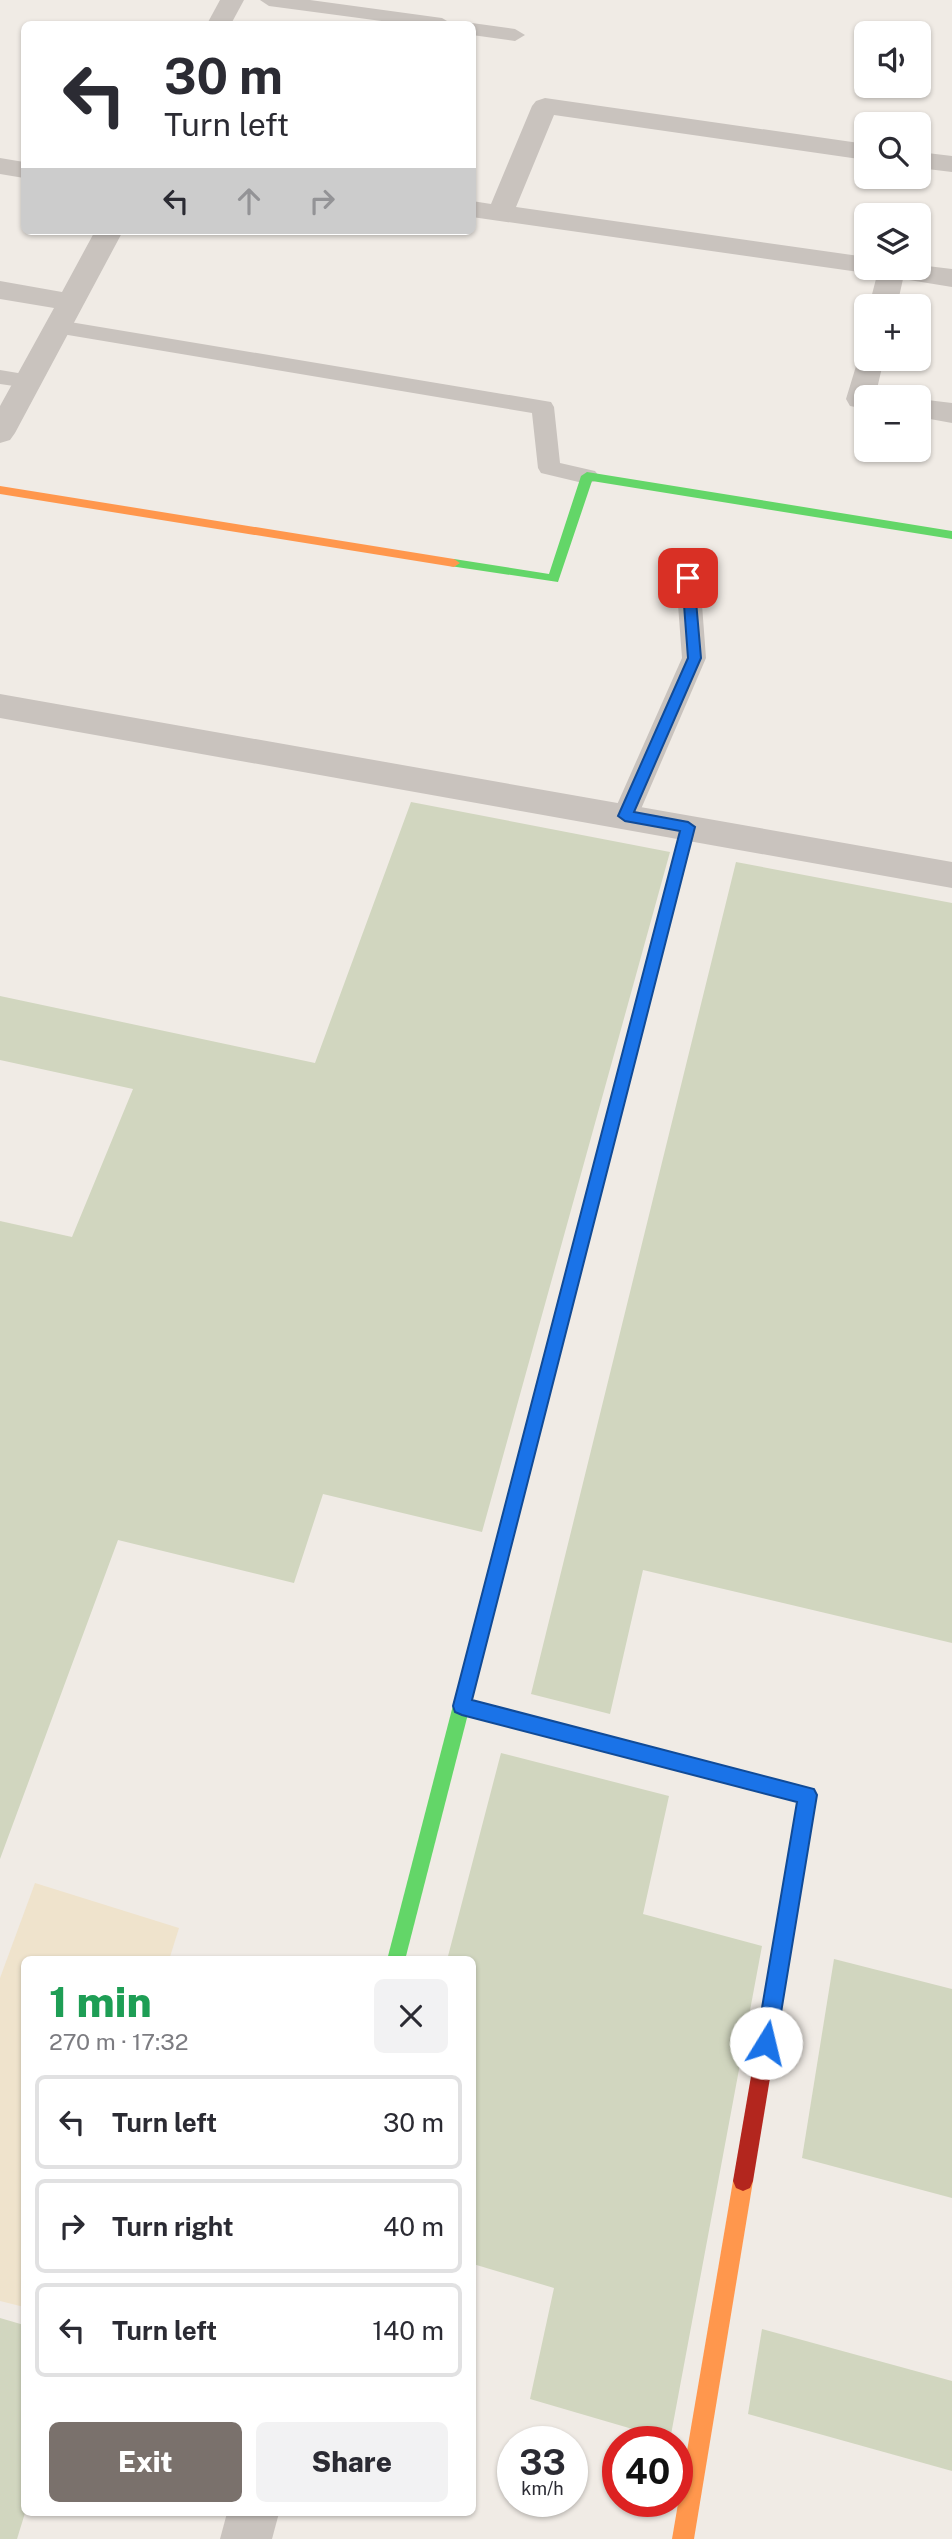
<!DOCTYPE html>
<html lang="en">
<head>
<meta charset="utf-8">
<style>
  :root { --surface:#fff; --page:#f2f2f3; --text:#2b2b33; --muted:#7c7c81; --line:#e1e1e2; --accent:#7a716c }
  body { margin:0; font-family:"Public Sans",sans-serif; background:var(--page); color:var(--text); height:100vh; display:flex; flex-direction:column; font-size:26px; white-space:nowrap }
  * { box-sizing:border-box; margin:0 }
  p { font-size:23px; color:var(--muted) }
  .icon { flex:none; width:38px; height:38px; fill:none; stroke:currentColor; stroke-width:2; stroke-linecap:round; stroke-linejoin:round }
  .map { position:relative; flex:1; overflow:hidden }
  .drawer { position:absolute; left:21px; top:1956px; width:455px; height:560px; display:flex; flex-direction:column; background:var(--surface); border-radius:10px; box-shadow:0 2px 5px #0004 }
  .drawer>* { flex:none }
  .top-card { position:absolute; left:21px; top:21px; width:455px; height:214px; border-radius:10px; box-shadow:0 2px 5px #0004; background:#fff; color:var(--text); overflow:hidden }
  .tools { position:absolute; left:854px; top:21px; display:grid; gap:14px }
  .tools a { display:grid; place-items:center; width:77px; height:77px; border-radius:10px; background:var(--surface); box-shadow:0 2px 5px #0004; font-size:35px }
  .speed { position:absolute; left:497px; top:2426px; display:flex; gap:14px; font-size:35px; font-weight:700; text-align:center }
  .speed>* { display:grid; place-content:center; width:91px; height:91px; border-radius:50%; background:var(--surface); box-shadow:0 2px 5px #0004; line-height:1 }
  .speed small { font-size:18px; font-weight:400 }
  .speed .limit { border:10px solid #d22; background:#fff; color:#111 }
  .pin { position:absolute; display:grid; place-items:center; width:60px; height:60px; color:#fff; margin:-30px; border-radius:14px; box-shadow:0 4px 10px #0006 }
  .me { position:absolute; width:77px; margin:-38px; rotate:9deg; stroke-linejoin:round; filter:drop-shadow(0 0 5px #0008) }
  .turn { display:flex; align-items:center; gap:24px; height:147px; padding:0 28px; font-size:32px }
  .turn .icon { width:91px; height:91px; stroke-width:2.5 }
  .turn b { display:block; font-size:49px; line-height:60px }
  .lanes { display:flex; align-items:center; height:66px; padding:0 28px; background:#0003; justify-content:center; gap:35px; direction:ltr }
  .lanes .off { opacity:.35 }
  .round { display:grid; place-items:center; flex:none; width:74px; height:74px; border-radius:10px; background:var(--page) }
  .head { display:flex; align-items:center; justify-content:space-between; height:119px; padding:0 28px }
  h1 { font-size:42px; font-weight:800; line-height:52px; color:#1e9e55 }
  .cta { display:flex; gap:14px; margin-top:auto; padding:14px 28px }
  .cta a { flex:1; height:80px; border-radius:10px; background:var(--accent); color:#fff; font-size:28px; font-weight:800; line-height:80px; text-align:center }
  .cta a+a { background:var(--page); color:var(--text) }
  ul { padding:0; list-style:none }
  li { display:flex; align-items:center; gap:21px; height:94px; margin:0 14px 10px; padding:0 14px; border:4px solid var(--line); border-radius:10px }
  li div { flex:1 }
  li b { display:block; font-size:26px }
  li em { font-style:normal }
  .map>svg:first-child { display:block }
</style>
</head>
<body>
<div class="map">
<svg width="952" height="2539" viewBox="0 0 952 2539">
  <rect width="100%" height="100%" fill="#f0ebe5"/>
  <g fill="#d1d6bf">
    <path d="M 411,802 L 670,852 L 482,1532 L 323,1494 L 294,1583 L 118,1540 L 0,1859 L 0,1221 L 72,1237 L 133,1089 L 0,1060 L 0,996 L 315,1063 Z"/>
    <path d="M 736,862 L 952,903 L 952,1643 L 643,1570 L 610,1714 L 531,1694 Z"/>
    <path d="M 501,1753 L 669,1796 L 643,1914 L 762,1946 L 670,2440 L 530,2399 L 554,2288 L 473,2264 L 472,1960 L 447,1960 Z"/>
    <path d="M 834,1959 L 952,1989 L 952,2198 L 802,2158 Z"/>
    <path d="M 0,2318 L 24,2325 L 25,2513 L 17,2539 L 0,2539 Z"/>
    <path d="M 762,2329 L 952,2381 L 952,2471 L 748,2414 Z"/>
  </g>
  <path fill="#efe3cc" d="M 35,1883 L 179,1928 L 169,1960 L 24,1960 L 24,2307 L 0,2301 L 0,1978 Z"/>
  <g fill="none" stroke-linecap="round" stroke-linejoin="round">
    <g fill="#c9c3be" fill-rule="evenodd">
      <path d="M 260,0 L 310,0 L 442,18 L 452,24 L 404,24 L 269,6 Z"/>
      <path d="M 472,23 L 515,29 L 525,35 L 515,41 L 472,35 L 472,24 L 467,24 Z"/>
      <path d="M 58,320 L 551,402 L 554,407 L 560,463 L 595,471 L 599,476 L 595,481 L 587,484 L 541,473 L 538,468 L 532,413 L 50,332 L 47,327 L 50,322 Z"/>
      <path d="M 0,370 L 36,376 L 39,381 L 36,386 L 28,388 L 0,384 Z"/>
      <path d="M 688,570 L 696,572 L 700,578 L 706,658 L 638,816 L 634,823 L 625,826 L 616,823 L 612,816 L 682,658 L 676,578 L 680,572 Z"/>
    </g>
    <g fill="#c9c3be" fill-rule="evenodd">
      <path d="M 220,0 L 244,0 L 231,24 L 207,24 Z"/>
      <path d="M 545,98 L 866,144 L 866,160 L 554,115 L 516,207 L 866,257 L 866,268 L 919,268 L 919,265 L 952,269 L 952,287 L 903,279 L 897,306 L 869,306 L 877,275 L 872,272 L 866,273 L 472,217 L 472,201 L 491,204 L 532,106 L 536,101 Z"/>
      <path d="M 919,152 L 952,156 L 952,172 L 919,168 Z"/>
      <path d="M 0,158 L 24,162 L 24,178 L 0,174 Z"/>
      <path d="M 95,231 L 123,231 L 15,433 L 10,440 L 0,443 L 0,406 L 54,308 L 0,299 L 0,281 L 62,292 Z"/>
      <path d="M 866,351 L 866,359 L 884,359 L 876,393 L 879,397 L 866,397 L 866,409 L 850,406 L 846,399 L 860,353 Z"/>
      <path d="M 919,399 L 952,403 L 952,423 L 919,417 Z"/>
      <path d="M 0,694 L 952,862 L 952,888 L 0,718 Z"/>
      <path d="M 227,2513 L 279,2513 L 272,2539 L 220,2539 Z"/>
    </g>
    <g fill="#63d668" fill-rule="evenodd">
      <path d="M 587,472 L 952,531 L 952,539 L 592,481 L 558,582 L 450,566 L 448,563 L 454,559 L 549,574 L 581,476 Z"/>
      <path d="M 565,1297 L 571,1299 L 573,1304 L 405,1960 L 387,1960 L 557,1304 L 559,1299 Z"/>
    </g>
    <g fill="#ff974d" fill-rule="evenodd">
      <path d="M 0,486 L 454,559 L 460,563 L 454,567 L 0,494 Z"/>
      <path d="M 688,822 L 695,827 L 657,976 L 650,982 L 643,976 L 681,827 Z"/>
      <path d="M 462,1697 L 814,1789 L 817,1795 L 797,1909 L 790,1911 L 783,1909 L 781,1902 L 798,1801 L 462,1715 L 456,1712 L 453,1706 L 456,1700 Z"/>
      <path d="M 743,2171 L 750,2174 L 753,2181 L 694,2539 L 672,2539 L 733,2181 L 736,2174 Z"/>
    </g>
    <g fill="#b3261e" fill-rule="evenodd">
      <path d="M 650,970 L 657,976 L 573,1304 L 571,1309 L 565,1311 L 559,1309 L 557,1304 L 643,976 Z"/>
      <path d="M 790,1893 L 797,1895 L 799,1902 L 753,2181 L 750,2188 L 743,2191 L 736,2188 L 733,2181 L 781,1902 L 783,1895 Z"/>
    </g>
  </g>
  <path fill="#1a73e8" stroke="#114b97" stroke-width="2" d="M 688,574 L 694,578 L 701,658 L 634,812 L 688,822 L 695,827 L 472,1700 L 814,1789 L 817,1795 L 776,2043 L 773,2050 L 766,2053 L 759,2050 L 756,2043 L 797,1802 L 462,1715 L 455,1712 L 453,1706 L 680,831 L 625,821 L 618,816 L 688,658 L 682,578 Z"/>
</svg>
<div class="tools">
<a><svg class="icon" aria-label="sound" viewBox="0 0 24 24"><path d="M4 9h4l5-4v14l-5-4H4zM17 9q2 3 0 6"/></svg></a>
<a><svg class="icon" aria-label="search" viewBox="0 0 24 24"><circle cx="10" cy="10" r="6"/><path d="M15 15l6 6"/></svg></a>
<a><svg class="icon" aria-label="layers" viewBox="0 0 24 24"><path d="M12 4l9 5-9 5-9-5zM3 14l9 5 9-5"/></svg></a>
<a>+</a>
<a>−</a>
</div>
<div class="speed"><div>33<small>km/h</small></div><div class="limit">40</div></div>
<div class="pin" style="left:688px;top:578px;background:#d93025"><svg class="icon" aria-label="arrive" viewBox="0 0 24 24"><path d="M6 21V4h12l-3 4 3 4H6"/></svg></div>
<svg class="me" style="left:766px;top:2043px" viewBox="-20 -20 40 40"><circle r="19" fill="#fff"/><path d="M0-13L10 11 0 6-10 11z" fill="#1a73e8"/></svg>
<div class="top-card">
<div class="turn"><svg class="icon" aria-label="left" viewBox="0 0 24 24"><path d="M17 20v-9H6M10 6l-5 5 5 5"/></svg><div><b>30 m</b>Turn left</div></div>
<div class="lanes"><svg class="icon" aria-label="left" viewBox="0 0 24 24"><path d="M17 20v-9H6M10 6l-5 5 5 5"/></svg><svg class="icon off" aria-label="ahead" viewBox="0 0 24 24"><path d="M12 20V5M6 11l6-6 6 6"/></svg><svg class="icon off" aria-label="right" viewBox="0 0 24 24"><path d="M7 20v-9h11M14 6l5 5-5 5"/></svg></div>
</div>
<section class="drawer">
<div class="head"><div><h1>1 min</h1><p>270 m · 17:32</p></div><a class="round"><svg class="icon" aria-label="close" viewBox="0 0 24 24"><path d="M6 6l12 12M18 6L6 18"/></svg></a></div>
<ul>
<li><svg class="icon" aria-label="left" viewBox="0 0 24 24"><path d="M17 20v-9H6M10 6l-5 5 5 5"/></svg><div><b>Turn left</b></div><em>30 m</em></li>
<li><svg class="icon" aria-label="right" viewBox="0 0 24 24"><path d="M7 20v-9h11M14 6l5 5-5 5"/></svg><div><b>Turn right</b></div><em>40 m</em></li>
<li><svg class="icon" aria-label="left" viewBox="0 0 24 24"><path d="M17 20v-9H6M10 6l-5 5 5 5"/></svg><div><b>Turn left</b></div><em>140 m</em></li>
</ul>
<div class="cta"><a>Exit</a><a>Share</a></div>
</section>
</div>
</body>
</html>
